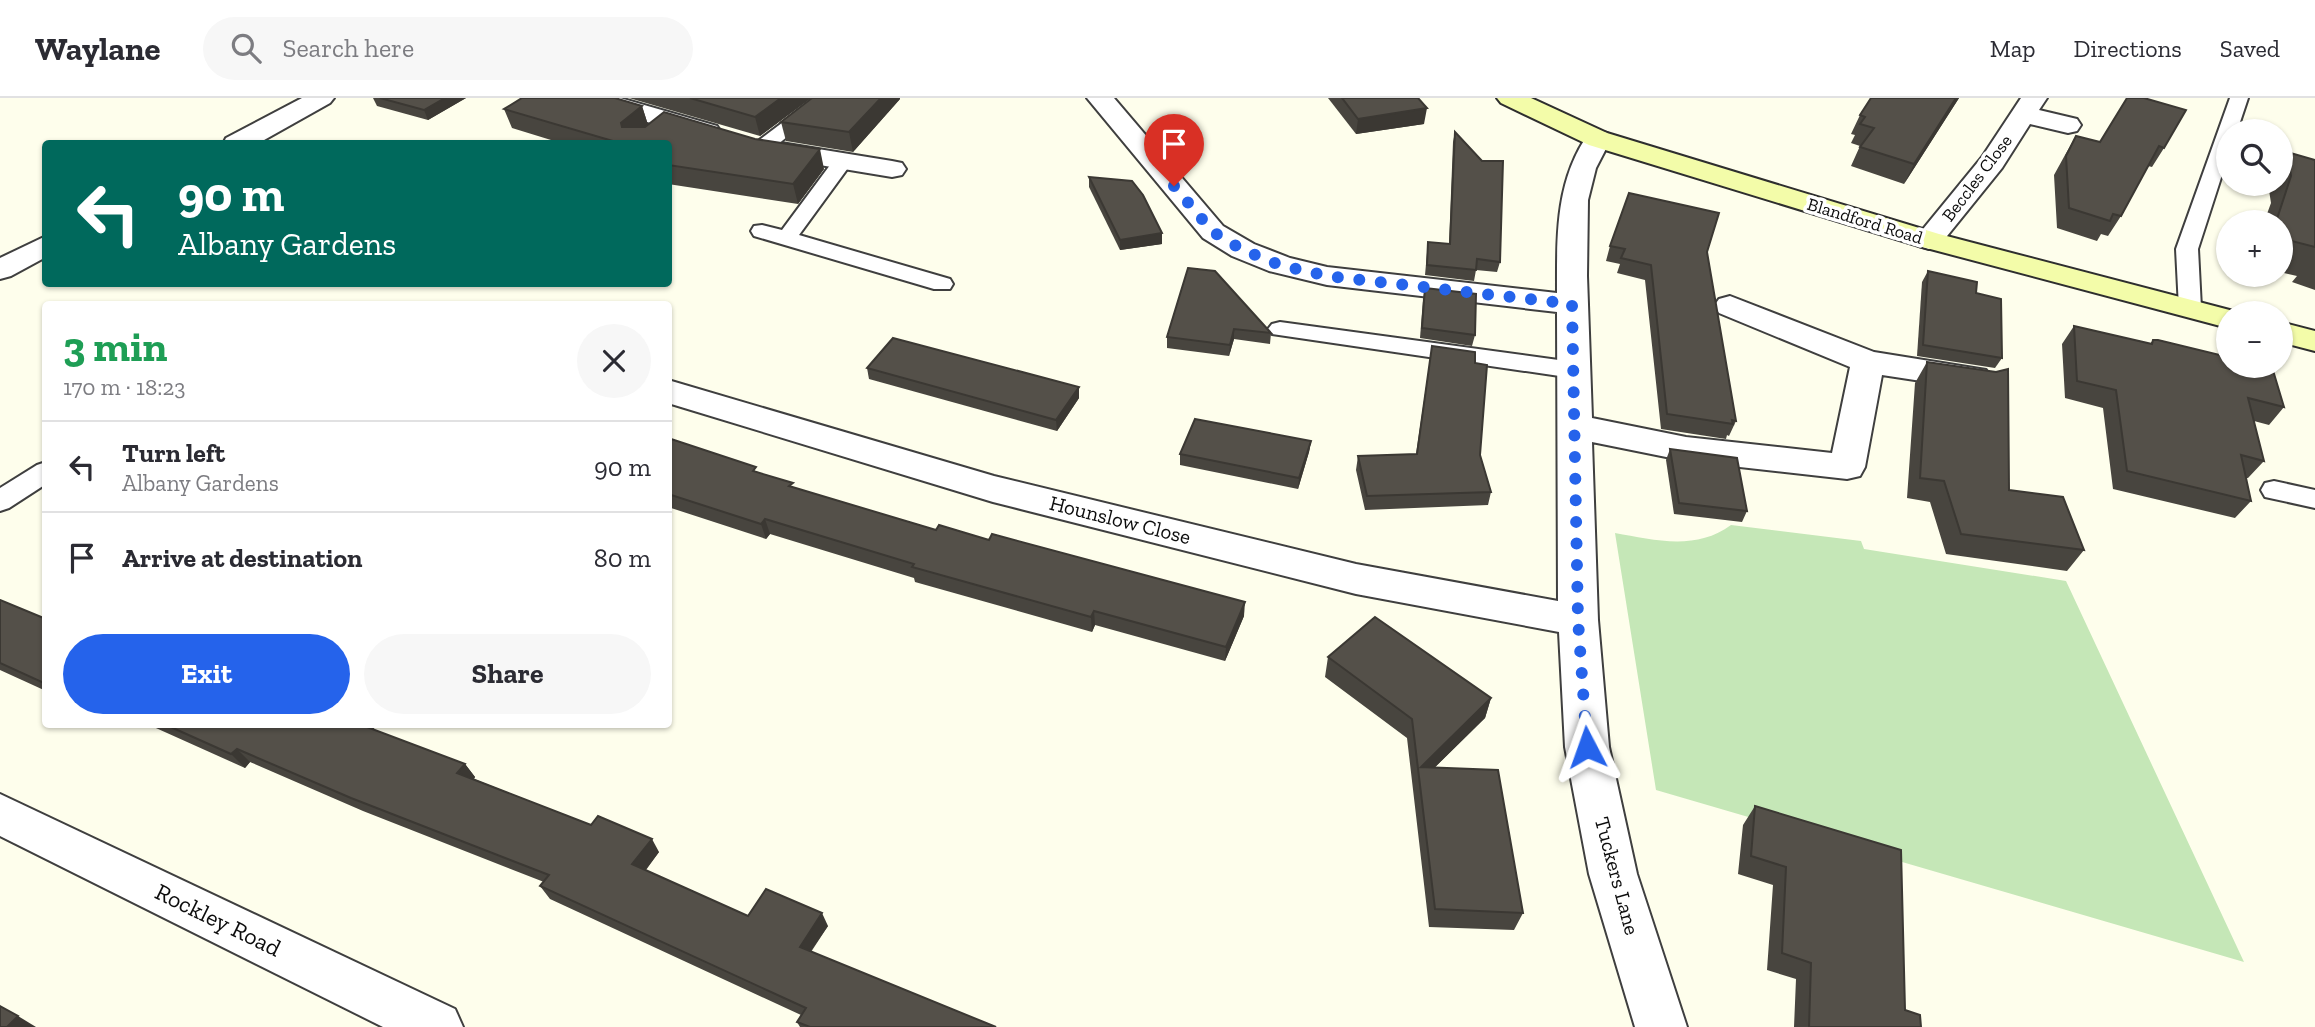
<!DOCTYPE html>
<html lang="en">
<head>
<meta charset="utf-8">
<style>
  :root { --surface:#fff; --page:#f7f7f7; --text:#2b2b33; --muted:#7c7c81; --line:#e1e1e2; --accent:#2563eb }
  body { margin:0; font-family:"Zilla Slab",serif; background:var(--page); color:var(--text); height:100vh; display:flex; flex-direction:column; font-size:26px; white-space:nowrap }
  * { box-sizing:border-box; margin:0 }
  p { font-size:23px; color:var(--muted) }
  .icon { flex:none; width:38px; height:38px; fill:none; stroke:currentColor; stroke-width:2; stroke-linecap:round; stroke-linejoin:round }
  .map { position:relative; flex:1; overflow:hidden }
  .panel { position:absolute; left:42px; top:203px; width:630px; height:427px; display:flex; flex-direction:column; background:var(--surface); border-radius:7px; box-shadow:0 2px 5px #0004 }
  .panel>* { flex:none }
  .guide { position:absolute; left:42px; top:42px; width:630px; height:147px; border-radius:7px; box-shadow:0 2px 5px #0004; background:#00695c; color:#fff; overflow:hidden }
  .buttons { position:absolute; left:2216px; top:21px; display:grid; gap:14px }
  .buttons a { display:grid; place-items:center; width:77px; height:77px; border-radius:50%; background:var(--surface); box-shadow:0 2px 5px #0004; font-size:35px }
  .pin { position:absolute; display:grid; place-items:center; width:60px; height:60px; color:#fff; margin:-72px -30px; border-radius:50% 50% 50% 0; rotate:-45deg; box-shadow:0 0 7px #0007 }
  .pin .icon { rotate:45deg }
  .me { position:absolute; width:77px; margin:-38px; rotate:356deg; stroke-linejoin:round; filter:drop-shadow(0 0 5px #0008) }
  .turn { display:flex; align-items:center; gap:24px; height:147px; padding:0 21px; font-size:32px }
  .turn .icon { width:91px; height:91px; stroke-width:2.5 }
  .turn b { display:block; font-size:49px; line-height:60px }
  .round { display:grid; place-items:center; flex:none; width:74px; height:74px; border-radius:37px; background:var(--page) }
  .overview { display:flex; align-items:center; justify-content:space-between; height:119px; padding:0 21px }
  h1 { font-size:42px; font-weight:800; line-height:52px; color:#1e9e55 }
  .button { display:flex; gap:14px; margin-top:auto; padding:14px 21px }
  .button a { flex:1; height:80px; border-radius:42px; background:var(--accent); color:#fff; font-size:28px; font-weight:800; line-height:80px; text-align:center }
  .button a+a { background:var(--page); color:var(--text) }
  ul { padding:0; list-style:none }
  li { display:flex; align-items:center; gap:21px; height:91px; padding:0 21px; border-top:2px solid var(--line) }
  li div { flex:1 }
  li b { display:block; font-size:26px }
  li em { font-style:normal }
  header { display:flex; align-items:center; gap:42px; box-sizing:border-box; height:98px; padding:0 35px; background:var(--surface); border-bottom:2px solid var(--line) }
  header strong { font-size:33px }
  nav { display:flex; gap:38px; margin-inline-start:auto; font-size:24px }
  .search { width:490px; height:63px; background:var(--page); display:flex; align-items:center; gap:18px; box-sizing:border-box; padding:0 24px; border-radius:38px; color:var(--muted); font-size:26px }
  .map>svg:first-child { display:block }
</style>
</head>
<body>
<header>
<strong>Waylane</strong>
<div class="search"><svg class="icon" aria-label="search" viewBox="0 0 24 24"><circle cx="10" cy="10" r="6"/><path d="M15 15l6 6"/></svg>Search here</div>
<nav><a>Map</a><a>Directions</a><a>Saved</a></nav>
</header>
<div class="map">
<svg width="2315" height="929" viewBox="0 0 2315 929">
  <rect width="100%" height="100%" fill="#fefeec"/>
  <path fill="#c5e7b7" d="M 1731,427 L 1861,443 L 1864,451 L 2066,483 L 2244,864 L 1656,692 L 1615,435 C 1654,442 1696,453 1731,427 Z"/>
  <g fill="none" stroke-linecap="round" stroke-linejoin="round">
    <defs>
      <g id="lane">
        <path d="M 815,0 L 836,0 L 768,54 L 754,54 L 751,50 L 754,46 Z"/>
        <path d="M 2230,0 L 2248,0 L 2237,33 L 2228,33 L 2228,58 L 2198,151 L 2201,210 L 2198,215 L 2182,215 L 2179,210 L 2176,151 Z"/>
        <path d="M 843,57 L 850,59 L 853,63 L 799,137 L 950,181 L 953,186 L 950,191 L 934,191 L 754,138 L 751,133 L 754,128 L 762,127 L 782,132 L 836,59 Z"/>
        <path d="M 1280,224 L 1573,264 L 1582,267 L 1585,272 L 1582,277 L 1573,280 L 1272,236 L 1268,231 L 1272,226 Z"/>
        <path d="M 46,364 L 46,386 L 9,410 L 0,413 L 0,390 L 37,367 Z"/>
        <path d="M 2274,383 L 2315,392 L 2315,410 L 2265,399 L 2261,392 L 2265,385 Z"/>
      </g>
      <g id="street">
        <path d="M 302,0 L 334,0 L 330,5 L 257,46 L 223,46 L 226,40 Z"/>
        <path d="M 579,0 L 620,0 L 717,28 L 721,34 L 717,40 L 708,42 L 583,5 Z"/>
        <path d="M 1087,0 L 1114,0 L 1223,128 L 1254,146 L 1290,160 L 1327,169 L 1557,195 C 1557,138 1555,83 1589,35 L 1598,33 L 1607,35 L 1611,41 L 1596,70 L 1588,102 L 1587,178 L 1592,320 L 1686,339 L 1832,355 L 1850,269 L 1719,215 L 1714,208 L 1719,201 L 1730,198 L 1874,254 L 1986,272 L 1991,280 L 1986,288 L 1974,291 L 1882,277 L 1865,369 L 1860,378 L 1847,381 L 1686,363 L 1592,344 L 1598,522 L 1609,649 L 1637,776 L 1687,929 L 1635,929 L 1589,776 L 1565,649 L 1559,534 L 1356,496 L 993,404 L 668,305 L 668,282 L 994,378 L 1356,466 L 1558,503 L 1557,214 L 1327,187 L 1269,173 L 1232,158 L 1203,140 Z"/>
        <path d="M 2021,0 L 2047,0 L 2039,12 L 2077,21 L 2081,27 L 2077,33 L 2068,35 L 2030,26 L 2002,70 L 1939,148 L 1929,151 L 1919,148 L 1914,142 L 1919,136 L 1982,59 Z"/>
        <path d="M 769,43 L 892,63 L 902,65 L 906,71 L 902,77 L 892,79 L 759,57 L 755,51 L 759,45 Z"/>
        <path d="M 46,138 L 46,159 L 11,178 L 0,181 L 0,160 Z"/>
        <path d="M 0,696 L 455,911 L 463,929 L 383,929 L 0,738 Z"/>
      </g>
      <g id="secondary">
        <path d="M 1497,0 L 1531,0 L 1607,35 L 1939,136 L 2241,215 L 2228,215 L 2228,230 L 1919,148 L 1589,47 L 1501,5 Z"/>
        <path d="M 2280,224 L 2315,233 L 2315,253 L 2280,244 Z"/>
      </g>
    </defs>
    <use href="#lane" stroke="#3f3f3f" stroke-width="4"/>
    <use href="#street" stroke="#3f3f3f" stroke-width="4"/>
    <use href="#secondary" stroke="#2e2e2e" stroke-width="4"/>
    <use href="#lane" fill="#fff" fill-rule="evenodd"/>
    <use href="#street" fill="#fff" fill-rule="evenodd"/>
    <use href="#secondary" fill="#f3fca9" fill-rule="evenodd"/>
  </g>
  <g fill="#48453f">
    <path d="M 373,0 L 466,0 L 428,22 L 377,8 Z"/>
    <path d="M 629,0 L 811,0 L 760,38 Z"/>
    <path d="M 1328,0 L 1418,0 L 1424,26 L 1356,36 Z"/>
    <path d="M 1871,0 L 1959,0 L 1904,86 L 1851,68 L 1860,48 L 1851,45 L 1855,37 L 1851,36 L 1860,17 Z"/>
    <path d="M 2127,0 L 2164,50 L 2152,69 L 2148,68 L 2121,118 L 2108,138 L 2101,136 L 2097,143 L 2057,130 L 2054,77 L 2065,57 L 2076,38 L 2100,44 Z"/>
    <path d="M 900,1 L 853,54 L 786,43 L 781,24 Z"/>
    <path d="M 642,8 L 648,27 L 824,71 L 798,106 L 668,86 L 668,46 L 564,46 L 512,30 L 504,11 Z"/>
    <path d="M 1455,34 L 1500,164 L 1497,174 L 1476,172 L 1474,183 L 1425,177 L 1428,144 L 1449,146 L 1453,44 Z"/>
    <path d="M 2287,54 L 2315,62 L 2315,192 L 2292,184 L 2297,178 L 2280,174 L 2280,124 L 2264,124 L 2271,105 L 2268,86 L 2280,86 L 2280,63 Z"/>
    <path d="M 1089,79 L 1162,135 L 1162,146 L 1120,152 L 1089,89 Z"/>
    <path d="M 1610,148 L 1707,154 L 1736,323 L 1729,338 L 1727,337 L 1726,341 L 1661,331 L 1645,182 L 1617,175 L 1620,166 L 1606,163 Z"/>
    <path d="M 1188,170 L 1271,235 L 1270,246 L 1234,241 L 1229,258 L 1167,250 L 1167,239 Z"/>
    <path d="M 1928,173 L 1976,195 L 2002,260 L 1995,270 L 1917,258 L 1922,184 Z"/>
    <path d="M 1425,190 L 1475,237 L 1472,248 L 1420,240 L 1423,201 Z"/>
    <path d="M 2074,228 L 2150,246 L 2153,242 L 2284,309 L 2269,327 L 2254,323 L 2264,363 L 2248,380 L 2246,380 L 2251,403 L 2235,420 L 2113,391 L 2103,310 L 2065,300 L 2062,246 Z"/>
    <path d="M 1432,248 L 1475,265 L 1480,357 L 1491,394 L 1488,407 L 1365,412 L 1356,372 L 1358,358 L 1416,356 Z"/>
    <path d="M 1927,264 L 2009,392 L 2084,452 L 2067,473 L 1946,456 L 1930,404 L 1907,400 L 1915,285 Z"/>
    <path d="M 867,270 L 1079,289 L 1079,300 L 1057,333 L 869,281 Z"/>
    <path d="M 668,340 L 758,374 L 794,390 L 936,432 L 1244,518 L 1225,563 L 1095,527 L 1092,534 L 915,484 L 914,480 L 770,436 L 766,441 L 668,409 Z"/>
    <path d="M 1311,343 L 1309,354 L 1298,391 L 1180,367 L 1180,356 Z"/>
    <path d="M 1670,351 L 1747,413 L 1742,424 L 1674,416 L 1666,362 Z"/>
    <path d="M 0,502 L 46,521 L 46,593 L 0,572 Z"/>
    <path d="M 1328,559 L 1491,600 L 1485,620 L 1434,670 L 1523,815 L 1514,832 L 1429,829 L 1407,640 L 1325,579 Z"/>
    <path d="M 147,626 L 377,626 L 373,632 L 465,666 L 475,679 L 474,681 L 659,754 L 646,772 L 748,818 L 828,828 L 811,854 L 996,929 L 800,929 L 797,924 L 801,917 L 550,801 L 540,788 L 544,784 L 363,713 L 250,664 L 245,670 Z"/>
    <path d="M 1755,708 L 1905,912 L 1921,929 L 1794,929 L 1796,881 L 1767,872 L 1773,787 L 1738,776 L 1743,727 Z"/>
  </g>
  <g fill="#3b3833">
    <path d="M 445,0 L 466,0 L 428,22 L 424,12 Z"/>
    <path d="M 781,0 L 811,0 L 760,38 L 755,19 Z"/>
    <path d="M 881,0 L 900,0 L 900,1 L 853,54 L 849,34 Z"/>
    <path d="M 1956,0 L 1959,0 L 1904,86 L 1914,66 Z"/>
    <path d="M 642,8 L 648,27 L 627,44 L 621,25 Z"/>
    <path d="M 1427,10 L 1424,26 L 1356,36 L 1358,21 Z"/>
    <path d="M 820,51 L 824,71 L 798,106 L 793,86 Z"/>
    <path d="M 1162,135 L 1162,146 L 1120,152 L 1120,142 Z"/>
    <path d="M 1234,231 L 1234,241 L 1229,258 L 1230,247 Z"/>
    <path d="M 1079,289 L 1079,300 L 1057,333 L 1056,322 Z"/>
    <path d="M 1311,343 L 1309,354 L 1298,391 L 1299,380 Z"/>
    <path d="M 765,421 L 770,436 L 766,441 L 761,426 Z"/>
    <path d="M 1245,504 L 1244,518 L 1225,563 L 1226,549 Z"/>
    <path d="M 1094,513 L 1095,527 L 1092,534 L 1091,519 Z"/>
    <path d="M 1491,600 L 1485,620 L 1420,684 L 1421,669 Z"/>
    <path d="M 355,626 L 377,626 L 366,639 Z"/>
    <path d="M 237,651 L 250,664 L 245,670 L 231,656 Z"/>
    <path d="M 465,666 L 475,679 L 468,688 L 457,675 Z"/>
    <path d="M 652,741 L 659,754 L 640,779 L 632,766 Z"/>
    <path d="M 822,815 L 828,828 L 805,861 L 800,849 Z"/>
    <path d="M 18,918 L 36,929 L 7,929 Z"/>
  </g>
  <g fill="#545049" stroke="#3b3833" stroke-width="2">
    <path d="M 380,0 L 445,0 L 424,12 Z"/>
    <path d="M 522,0 L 615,0 L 642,8 L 621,25 L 622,29 L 645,29 L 664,14 L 755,41 L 820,51 L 793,86 L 668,67 L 668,46 L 623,46 L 504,11 Z"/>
    <path d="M 690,0 L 781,0 L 755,19 Z"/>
    <path d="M 812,0 L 881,0 L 849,34 L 781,24 Z"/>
    <path d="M 1342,0 L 1418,0 L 1427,10 L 1358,21 Z"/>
    <path d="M 1871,0 L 1956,0 L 1914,66 L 1860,49 L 1874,30 L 1860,26 L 1865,19 L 1860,17 Z"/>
    <path d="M 2127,0 L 2144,0 L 2186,12 L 2164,50 L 2159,48 L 2121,118 L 2113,116 L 2110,123 L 2069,110 L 2066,58 L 2076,38 L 2100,44 Z"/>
    <path d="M 1455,34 L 1482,63 L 1503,63 L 1500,164 L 1477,161 L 1476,172 L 1427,167 L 1428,144 L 1450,146 Z"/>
    <path d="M 2287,54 L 2315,62 L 2315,149 L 2280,140 L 2280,124 L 2276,124 L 2291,78 Z"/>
    <path d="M 1089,79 L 1132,83 L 1143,97 L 1162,135 L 1120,142 Z"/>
    <path d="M 1629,95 L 1719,115 L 1707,154 L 1736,323 L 1732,322 L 1733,326 L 1667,316 L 1651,167 L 1621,160 L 1625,151 L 1610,148 Z"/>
    <path d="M 1188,170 L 1215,173 L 1271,235 L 1234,231 L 1230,247 L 1167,239 Z"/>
    <path d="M 1928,173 L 1977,184 L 1976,195 L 2001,201 L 2002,260 L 1923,247 Z"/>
    <path d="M 1425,190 L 1476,196 L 1475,237 L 1422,230 Z"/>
    <path d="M 2074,228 L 2152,246 L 2153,242 L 2158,242 L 2228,259 L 2228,268 L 2267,268 L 2272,269 L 2284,309 L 2248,300 L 2264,363 L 2241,357 L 2251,403 L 2127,373 L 2116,292 L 2077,283 Z"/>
    <path d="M 893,240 L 1079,289 L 1056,322 L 867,270 Z"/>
    <path d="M 1432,248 L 1475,254 L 1475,265 L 1487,267 L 1480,357 L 1491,394 L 1367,398 L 1358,358 L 1417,356 Z"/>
    <path d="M 1927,264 L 1996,274 L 2008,271 L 2009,392 L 2063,399 L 2084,452 L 1961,436 L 1944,383 L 1920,380 Z"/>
    <path d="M 1195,321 L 1311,343 L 1299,380 L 1180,356 Z"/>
    <path d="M 668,340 L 756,369 L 753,373 L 793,385 L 789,388 L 936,432 L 939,427 L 989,442 L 992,436 L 1245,504 L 1226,549 L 1094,513 L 1091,519 L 912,469 L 914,466 L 765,421 L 761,426 L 668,396 Z"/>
    <path d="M 1670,351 L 1737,360 L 1747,413 L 1679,405 Z"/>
    <path d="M 0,502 L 46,521 L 46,586 L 0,565 Z"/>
    <path d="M 1375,519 L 1491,600 L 1421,669 L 1498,672 L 1523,815 L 1435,811 L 1412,621 L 1328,559 Z"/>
    <path d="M 164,626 L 359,626 L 465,666 L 457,675 L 591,727 L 598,718 L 652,741 L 632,766 L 748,818 L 766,791 L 822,815 L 800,849 L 996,929 L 810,929 L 797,924 L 806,910 L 540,788 L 549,777 L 351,700 L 237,651 L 231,656 Z"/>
    <path d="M 1755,708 L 1901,752 L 1905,912 L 1920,917 L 1921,929 L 1809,929 L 1811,865 L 1782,855 L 1786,769 L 1751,758 Z"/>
    <path d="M 0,908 L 18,918 L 7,929 L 0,929 Z"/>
  </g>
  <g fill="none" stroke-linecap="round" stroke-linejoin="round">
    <path stroke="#2563eb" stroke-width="12" stroke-dasharray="0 21.6" d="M 1174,88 L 1213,134 L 1243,152 L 1280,167 L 1327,178 L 1572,206 L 1578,522 L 1587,649"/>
  </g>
  <g text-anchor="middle" stroke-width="7" stroke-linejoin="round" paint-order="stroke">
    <g font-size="18" fill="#0c0c0c" stroke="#fff">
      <text transform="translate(1977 80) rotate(-53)" y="6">Beccles Close</text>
      <text transform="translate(1865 123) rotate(17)" y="6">Blandford Road</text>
    </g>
    <g font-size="21" fill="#0c0c0c" stroke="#fff">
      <text transform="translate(1120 422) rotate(14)" y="7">Hounslow Close</text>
      <text transform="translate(1617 778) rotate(75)" y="7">Tuckers Lane</text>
    </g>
    <g font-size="24" fill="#0c0c0c" stroke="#fff">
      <text transform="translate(218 822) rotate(26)" y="8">Rockley Road</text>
    </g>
  </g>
</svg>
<div class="buttons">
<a><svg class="icon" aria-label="search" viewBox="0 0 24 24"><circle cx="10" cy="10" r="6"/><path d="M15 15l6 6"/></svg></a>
<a>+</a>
<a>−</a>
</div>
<div class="pin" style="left:1174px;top:88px;background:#d93025"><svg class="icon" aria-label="arrive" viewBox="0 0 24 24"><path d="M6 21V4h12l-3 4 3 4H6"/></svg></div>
<svg class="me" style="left:1587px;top:649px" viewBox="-20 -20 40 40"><path d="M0-17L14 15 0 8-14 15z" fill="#2563eb" stroke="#fff" stroke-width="4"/></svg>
<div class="guide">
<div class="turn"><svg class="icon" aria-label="left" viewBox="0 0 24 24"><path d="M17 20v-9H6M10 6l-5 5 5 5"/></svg><div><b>90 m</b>Albany Gardens</div></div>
</div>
<section class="panel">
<div class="overview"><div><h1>3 min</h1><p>170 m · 18:23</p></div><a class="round"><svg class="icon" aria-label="close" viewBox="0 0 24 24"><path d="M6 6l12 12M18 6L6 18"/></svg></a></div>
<ul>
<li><svg class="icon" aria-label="left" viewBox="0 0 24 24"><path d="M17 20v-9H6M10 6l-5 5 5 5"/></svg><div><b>Turn left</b><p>Albany Gardens</p></div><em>90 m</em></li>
<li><svg class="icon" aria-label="arrive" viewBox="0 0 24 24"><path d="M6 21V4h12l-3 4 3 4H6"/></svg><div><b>Arrive at destination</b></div><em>80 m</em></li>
</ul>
<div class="button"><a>Exit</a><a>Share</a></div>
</section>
</div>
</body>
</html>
